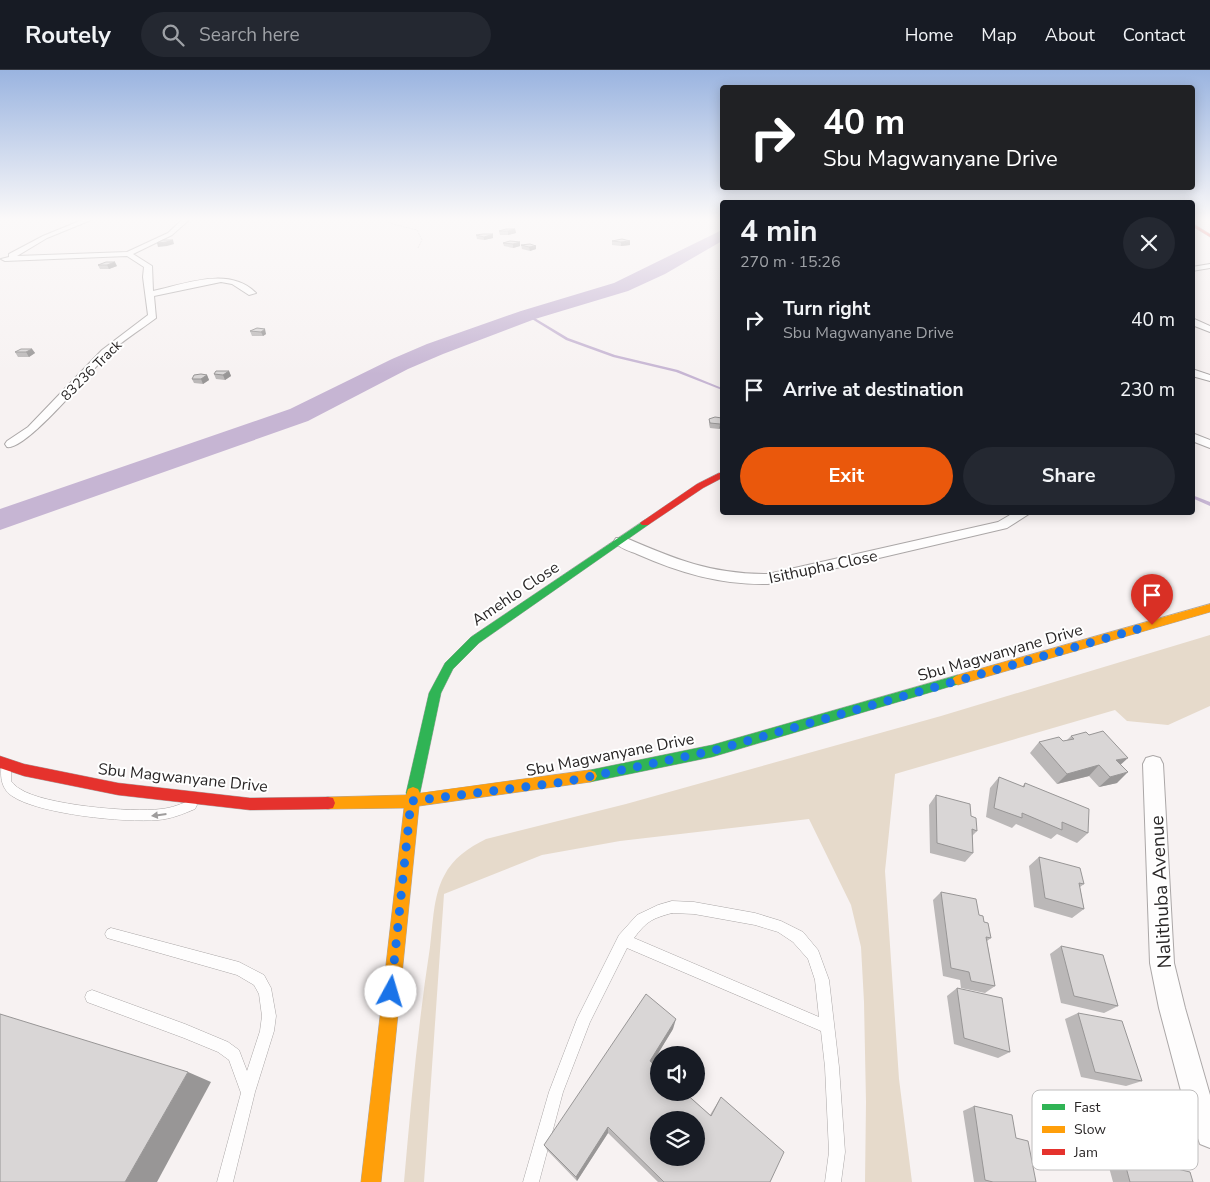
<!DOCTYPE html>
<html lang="en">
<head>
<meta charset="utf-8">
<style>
  :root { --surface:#171b24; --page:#242831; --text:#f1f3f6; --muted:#9ea1a6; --line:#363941; --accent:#ea580c }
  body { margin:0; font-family:"Nunito Sans",sans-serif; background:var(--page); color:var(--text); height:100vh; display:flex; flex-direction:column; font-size:19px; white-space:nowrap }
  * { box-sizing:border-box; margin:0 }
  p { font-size:16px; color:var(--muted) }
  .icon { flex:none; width:28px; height:28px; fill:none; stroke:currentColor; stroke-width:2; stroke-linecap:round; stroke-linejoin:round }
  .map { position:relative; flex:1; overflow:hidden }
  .side { position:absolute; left:720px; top:130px; width:475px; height:315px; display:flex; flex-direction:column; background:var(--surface); border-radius:5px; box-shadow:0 2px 12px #0003 }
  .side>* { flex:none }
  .hud { position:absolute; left:720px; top:15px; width:475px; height:105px; border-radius:5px; box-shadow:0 2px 12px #0003; background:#202124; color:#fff; overflow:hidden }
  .controls { position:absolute; left:650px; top:976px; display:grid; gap:10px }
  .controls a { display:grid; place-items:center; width:55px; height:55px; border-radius:50%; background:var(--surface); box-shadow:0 2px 12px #0003; font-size:25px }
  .pin { position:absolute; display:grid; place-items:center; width:42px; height:42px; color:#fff; margin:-51px -21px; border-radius:50% 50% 50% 0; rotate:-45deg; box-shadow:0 0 5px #0007 }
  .pin .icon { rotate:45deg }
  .me { position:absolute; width:55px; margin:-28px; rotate:6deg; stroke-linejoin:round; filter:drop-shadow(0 0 4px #0008) }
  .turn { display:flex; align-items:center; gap:18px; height:105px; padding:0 20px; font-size:22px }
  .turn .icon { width:65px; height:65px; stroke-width:2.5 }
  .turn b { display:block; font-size:35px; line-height:42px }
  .round { display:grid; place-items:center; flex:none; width:52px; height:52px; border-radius:26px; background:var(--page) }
  .summary { display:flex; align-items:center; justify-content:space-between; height:85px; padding:0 20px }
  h1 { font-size:30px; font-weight:700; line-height:38px }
  .action { display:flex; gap:10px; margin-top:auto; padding:10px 20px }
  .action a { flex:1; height:58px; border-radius:30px; background:var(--accent); color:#fff; font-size:20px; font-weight:700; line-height:58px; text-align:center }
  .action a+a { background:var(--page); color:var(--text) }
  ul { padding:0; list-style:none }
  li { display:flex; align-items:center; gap:15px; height:70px; padding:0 20px }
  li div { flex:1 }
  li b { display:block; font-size:19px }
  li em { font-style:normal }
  header { display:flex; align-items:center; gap:30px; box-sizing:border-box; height:70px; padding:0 25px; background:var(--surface); border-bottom:1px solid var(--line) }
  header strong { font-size:24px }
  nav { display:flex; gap:28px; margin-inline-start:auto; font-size:18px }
  .search { width:350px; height:45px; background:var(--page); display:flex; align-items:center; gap:12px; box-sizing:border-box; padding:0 18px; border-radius:28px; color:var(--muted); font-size:19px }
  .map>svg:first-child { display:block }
</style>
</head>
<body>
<header>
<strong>Routely</strong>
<div class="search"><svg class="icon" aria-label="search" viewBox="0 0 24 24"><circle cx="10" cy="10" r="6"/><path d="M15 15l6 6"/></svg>Search here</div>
<nav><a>Home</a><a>Map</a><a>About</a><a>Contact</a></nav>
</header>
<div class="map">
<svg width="1210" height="1112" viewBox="0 0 1210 1112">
  <rect width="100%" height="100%" fill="#f7f2f2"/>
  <path fill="#e6dacb" d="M 1210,565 L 1210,636 L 1168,655 L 1127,651 L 1115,640 L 895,704 L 885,801 L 899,1009 L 912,1112 L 865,1112 L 866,1032 L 864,932 L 861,877 L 851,835 L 809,749 L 620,771 L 542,785 L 444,824 L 424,1112 L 404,1112 C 411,1033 418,955 430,877 C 433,855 433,826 444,806 C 453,788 468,778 486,769 L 626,734 L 941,646 Z"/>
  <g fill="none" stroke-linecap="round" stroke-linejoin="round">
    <g fill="#c6b5d3" fill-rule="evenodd">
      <path d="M 528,244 L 568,268 L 615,285 L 678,300 L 722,318 L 722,320 L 676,302 L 613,287 L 566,270 L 527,246 L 526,245 Z"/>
      <path d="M 1192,425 L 1210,432 L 1210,436 L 1192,428 Z"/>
    </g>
    <path fill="#c6b5d3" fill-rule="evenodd" d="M 722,160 L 722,171 L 665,204 L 628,221 L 535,249 L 443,284 L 408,299 L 308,351 L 0,460 L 0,439 L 290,339 L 392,289 L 427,274 L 521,241 L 614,213 Z"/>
    <defs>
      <g id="lane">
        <path d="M 6,690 L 10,692 L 11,695 L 11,711 C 14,714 16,717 20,719 C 44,735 132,743 161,739 C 172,738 181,734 191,730 L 195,731 L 197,735 L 195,739 C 183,744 171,749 158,750 C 125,753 38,744 12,726 C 0,718 0,704 2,692 Z"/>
        <path d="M 672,831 L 694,832 L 755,843 L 781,851 L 803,862 L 818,880 L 829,910 L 839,997 L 845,1082 L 841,1112 L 825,1112 L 829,1082 L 825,997 L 821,961 L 627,878 L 590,952 L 563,1022 L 539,1112 L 523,1112 L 549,1022 L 577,949 L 619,865 L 637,845 L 658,835 ZM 672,843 L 694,844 L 755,855 L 778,862 L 793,872 L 808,889 L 815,910 L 819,947 L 634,868 C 647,851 651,849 672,843 Z"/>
        <path d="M 111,858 L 239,892 L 264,905 L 271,918 L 276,946 L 274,961 L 255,1022 L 233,1112 L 217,1112 L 241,1023 L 229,990 L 218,982 L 184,968 L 87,932 L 85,927 L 87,922 L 92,920 L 185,954 L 228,972 L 239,980 L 247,1001 L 260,961 L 262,946 L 259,924 L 254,915 L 237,905 L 107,868 L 105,864 L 107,860 Z"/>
      </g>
      <g id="street">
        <path d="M 87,148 L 96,148 L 47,168 L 17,186 L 127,182 L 168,163 L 184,148 L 191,148 L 172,165 L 133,184 L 152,196 L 153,221 C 186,214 229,196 256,223 L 249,225 L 232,214 L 221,212 L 154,226 L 156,248 C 140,260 122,271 107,285 C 91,301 26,381 7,377 L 5,374 L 7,371 L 28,357 L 102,280 L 148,245 L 143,207 L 144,197 L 127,186 L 5,191 L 1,189 L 9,187 L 9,184 L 43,166 Z"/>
        <path d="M 1210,194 L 1210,198 L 1192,201 L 1192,197 Z"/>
        <path d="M 1192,248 L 1210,256 L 1210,262 L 1192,255 Z"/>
        <path d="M 1192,299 L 1210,305 L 1210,311 L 1192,306 Z"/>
        <path d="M 1192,363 L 1210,370 L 1210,378 L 1192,371 Z"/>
        <path d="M 1015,442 L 1032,442 L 1007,458 L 768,514 C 721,515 680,503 637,484 C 630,481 618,478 614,471 L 616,468 L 626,468 C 677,490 711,504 768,504 L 998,452 Z"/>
        <path d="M 1153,686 L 1160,688 L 1163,694 L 1174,893 L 1185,938 L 1210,1025 L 1210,1078 L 1200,1074 L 1181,1021 L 1159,938 L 1150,893 L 1143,694 L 1146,688 Z"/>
      </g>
      <g id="fast">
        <path d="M 645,450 L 650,453 L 648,455 L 479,573 L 453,599 L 441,623 L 420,723 L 418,727 L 413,729 L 408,727 L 406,723 L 429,623 L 445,593 L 471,567 Z"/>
        <path d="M 958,605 L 962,607 L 964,610 L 962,613 L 712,687 L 590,712 L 585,710 L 583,706 L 585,702 L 590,700 L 712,675 Z"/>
      </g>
      <g id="slow">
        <path d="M 1210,534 L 1210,542 L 958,615 L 954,613 L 952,610 L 954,607 L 958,605 Z"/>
        <path d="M 590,700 L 595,702 L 597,706 L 595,710 L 590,712 L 419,736 L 381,1112 L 361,1112 L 404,738 L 328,739 L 323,738 L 321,733 L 323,728 L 328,727 L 406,725 L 408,719 L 413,717 L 418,719 L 420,723 Z"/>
      </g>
      <g id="jam">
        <path d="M 1192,153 L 1210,164 L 1210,167 L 1192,156 Z"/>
        <path d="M 719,403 L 722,403 L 722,408 L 703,418 L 648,455 L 642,455 L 640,453 L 697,414 Z"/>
        <path d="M 0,686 L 24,694 L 118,713 L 250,728 L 328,727 L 333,728 L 335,733 L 333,738 L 328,739 L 250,740 L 118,725 L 24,706 L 0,698 Z"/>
      </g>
    </defs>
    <use href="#lane" stroke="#aba7a7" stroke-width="1"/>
    <use href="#street" stroke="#aba7a7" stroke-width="2"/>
    <use href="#fast" stroke="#aba7a7" stroke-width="1"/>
    <use href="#slow" stroke="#aba7a7" stroke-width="1"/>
    <use href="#jam" stroke="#aba7a7" stroke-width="1"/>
    <path stroke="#d5d4d4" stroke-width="1" stroke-dasharray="2 1" stroke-linecap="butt" d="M 392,148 L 390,152 L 393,154 L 417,160 L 422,170 L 418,178"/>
    <use href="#lane" fill="#fefdfd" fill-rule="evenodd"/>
    <use href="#street" fill="#fefdfd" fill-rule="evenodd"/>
    <use href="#fast" fill="#30b455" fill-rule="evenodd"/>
    <use href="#slow" fill="#ff9f0a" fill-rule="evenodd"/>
    <use href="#jam" fill="#e5322d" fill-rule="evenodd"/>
  </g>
  <g fill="#bbb8b8">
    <path d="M 515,159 L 516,163 L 508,165 L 500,165 L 499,161 Z"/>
    <path d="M 476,165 L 493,168 L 484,170 L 477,169 Z"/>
    <path d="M 622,169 L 630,175 L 621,176 L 612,175 L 612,171 Z"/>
    <path d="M 520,172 L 520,176 L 513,178 L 504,176 L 503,173 Z"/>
    <path d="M 530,174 L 536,179 L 530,181 L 522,179 L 521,175 Z"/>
    <path d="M 106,192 L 117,196 L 109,199 L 100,199 L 98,195 Z"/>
    <path d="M 257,258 L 266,264 L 263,266 L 252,266 L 250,261 Z"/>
    <path d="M 32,279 L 35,283 L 29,287 L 18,287 L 15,282 Z"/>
    <path d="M 229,301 L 231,306 L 225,310 L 216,309 L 214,304 Z"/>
    <path d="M 207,305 L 209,310 L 203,314 L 194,313 L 192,309 Z"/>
    <path d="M 709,349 L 722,349 L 722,357 L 719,359 L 710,358 L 709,354 Z"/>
    <path d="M 1071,666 L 1120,695 L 1117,713 L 1099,717 L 1089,706 L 1057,714 L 1030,683 L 1039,672 L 1063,671 L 1066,671 Z"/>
    <path d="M 999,707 L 1022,717 L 1025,713 L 1088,763 L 1077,773 L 1057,764 L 1051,769 L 1016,754 L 1012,758 L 986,747 L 990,718 Z"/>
    <path d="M 936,725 L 971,746 L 977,761 L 972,766 L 973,783 L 965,792 L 930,783 L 929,735 Z"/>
    <path d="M 1039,787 L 1084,814 L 1080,817 L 1084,839 L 1072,848 L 1034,837 L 1029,796 Z"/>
    <path d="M 941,822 L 979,845 L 984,852 L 991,868 L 987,871 L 995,916 L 985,923 L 961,918 L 960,910 L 943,906 L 933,830 Z"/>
    <path d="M 1061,876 L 1118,936 L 1104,943 L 1061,933 L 1050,884 Z"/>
    <path d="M 957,918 L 1010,982 L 998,988 L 954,974 L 947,926 Z"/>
    <path d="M 1078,943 L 1142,1011 L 1126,1016 L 1081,1007 L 1065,949 Z"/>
    <path d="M 673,959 L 652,993 L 710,1045 L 721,1027 L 770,1112 L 658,1112 L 608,1063 L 577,1111 L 547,1080 L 544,1075 Z"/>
    <path d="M 974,1036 L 1016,1068 L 1036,1112 L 974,1112 L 963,1041 Z"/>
    <path d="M 1123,1086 L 1193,1112 L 1113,1112 L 1107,1090 Z"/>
  </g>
  <g fill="#989696">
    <path d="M 515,159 L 516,163 L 508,165 L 508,161 Z"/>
    <path d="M 493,164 L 493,168 L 484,170 L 484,167 Z"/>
    <path d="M 173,170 L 174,174 L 167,176 L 158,177 L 157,173 Z"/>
    <path d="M 630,171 L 630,175 L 621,176 L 621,172 Z"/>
    <path d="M 520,172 L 520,176 L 513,178 L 513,174 Z"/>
    <path d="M 536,176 L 536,179 L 530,181 L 529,177 Z"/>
    <path d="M 115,192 L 117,196 L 109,199 L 107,195 Z"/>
    <path d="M 265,259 L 266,264 L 263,266 L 261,262 Z"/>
    <path d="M 32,279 L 35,283 L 29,287 L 26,282 Z"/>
    <path d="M 229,301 L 231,306 L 225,310 L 223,305 Z"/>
    <path d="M 207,305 L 209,310 L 203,314 L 201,309 Z"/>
    <path d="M 722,352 L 722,357 L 719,359 L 720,354 Z"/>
    <path d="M 1128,688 L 1117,698 L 1116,690 Z"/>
    <path d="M 1099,695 L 1089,706 L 1057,714 L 1067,704 Z"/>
    <path d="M 1128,702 L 1117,713 L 1099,717 L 1110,707 Z"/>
    <path d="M 676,949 L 673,959 L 648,1000 L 650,991 Z"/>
    <path d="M 188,1002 L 211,1012 L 157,1112 L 125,1112 Z"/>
    <path d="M 608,1057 L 608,1063 L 577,1111 L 576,1107 Z"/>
  </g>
  <g fill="#d9d6d6" stroke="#989696" fill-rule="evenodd">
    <path d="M 506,159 L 515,159 L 508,161 L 499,161 Z"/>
    <path d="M 483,164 L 493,164 L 484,167 L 476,165 Z"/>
    <path d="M 622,169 L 630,171 L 621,172 L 612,171 Z"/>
    <path d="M 163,170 L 173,170 L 166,172 L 157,173 Z"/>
    <path d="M 510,171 L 520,172 L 513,174 L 503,173 Z"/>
    <path d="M 530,174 L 536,176 L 529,177 L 521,175 Z"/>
    <path d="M 106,192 L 115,192 L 107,195 L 98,195 Z"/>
    <path d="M 257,258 L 265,259 L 261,262 L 250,261 Z"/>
    <path d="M 21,279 L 32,279 L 26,282 L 15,282 Z"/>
    <path d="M 216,301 L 229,301 L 223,305 L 214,304 Z"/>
    <path d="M 201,304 L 207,305 L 201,309 L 192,309 L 194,305 Z"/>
    <path d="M 715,347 L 722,348 L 722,352 L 720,354 L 710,353 L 709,349 Z"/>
    <path d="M 1103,661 L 1128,688 L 1116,690 L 1128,702 L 1110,707 L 1099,695 L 1067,704 L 1039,672 L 1059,667 L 1063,671 L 1074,669 L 1071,666 L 1086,662 L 1089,665 Z"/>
    <path d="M 999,707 L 1024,717 L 1025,713 L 1089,739 L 1088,763 L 1062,752 L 1062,760 L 1022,743 L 1022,748 L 994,738 Z"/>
    <path d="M 936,725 L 970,734 L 971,746 L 976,748 L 977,761 L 972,759 L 973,783 L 937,773 Z"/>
    <path d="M 1039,787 L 1080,798 L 1084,814 L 1079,813 L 1084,839 L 1045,828 Z"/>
    <path d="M 941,822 L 976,829 L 979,845 L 983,846 L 984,852 L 988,853 L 991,868 L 986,867 L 995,916 L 971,911 L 969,902 L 951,898 Z"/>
    <path d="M 1061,876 L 1103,885 L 1118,936 L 1074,926 Z"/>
    <path d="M 957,918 L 1002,928 L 1010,982 L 964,968 Z"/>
    <path d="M 646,924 L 676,949 L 650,991 L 659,999 L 659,1022 L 684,1022 L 711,1046 L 721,1027 L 784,1082 L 770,1112 L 664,1112 L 608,1057 L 576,1107 L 544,1075 ZM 659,1050 L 696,1050 L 696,1088 L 659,1088 Z"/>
    <path d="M 1078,943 L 1122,951 L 1142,1011 L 1095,1002 Z"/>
    <path d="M 0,944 L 188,1002 L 125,1112 L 0,1112 Z"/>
    <path d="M 974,1036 L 1012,1045 L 1016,1068 L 1028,1071 L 1036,1112 L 993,1112 L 985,1110 Z"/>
    <path d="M 1123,1086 L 1190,1102 L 1193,1112 L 1130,1112 Z"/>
  </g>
  <defs><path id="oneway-solid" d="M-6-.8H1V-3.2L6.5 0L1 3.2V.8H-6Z" transform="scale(1.25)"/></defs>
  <use fill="#9e9c9c" href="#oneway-solid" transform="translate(159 745) rotate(173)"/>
  <linearGradient id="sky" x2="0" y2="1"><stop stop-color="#9ab4e0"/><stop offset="0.49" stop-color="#fbf9f9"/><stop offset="1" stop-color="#fbf9f9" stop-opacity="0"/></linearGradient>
  <rect width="1210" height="304" fill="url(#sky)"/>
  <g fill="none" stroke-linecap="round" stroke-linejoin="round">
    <path stroke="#1a73e8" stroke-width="9" stroke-dasharray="0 16.2" d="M 391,922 L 411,731 L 564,712 L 712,681 L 1152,555"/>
  </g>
  <g text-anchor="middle" stroke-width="4" stroke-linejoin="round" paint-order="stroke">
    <g font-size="14" fill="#292626" stroke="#fff">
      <text transform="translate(91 300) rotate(-45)" y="5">83236 Track</text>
    </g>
    <g font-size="16" fill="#292626" stroke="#fff">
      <text transform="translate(823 496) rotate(-12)" y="6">Isithupha Close</text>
      <text transform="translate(515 523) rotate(-34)" y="6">Amehlo Close</text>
      <text transform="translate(1000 582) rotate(-16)" y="6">Sbu Magwanyane Drive</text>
      <text transform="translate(610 684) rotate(-11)" y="6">Sbu Magwanyane Drive</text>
      <text transform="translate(183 707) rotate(6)" y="6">Sbu Magwanyane Drive</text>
    </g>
    <g font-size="19" fill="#292626" stroke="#fff">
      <text transform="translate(1160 822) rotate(-93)" y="7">Nalithuba Avenue</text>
    </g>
  </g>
  <rect x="1032" y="1020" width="166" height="80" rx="8" fill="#fff" stroke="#bfbebe" stroke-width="1"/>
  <rect x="1042" y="1034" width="23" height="6" fill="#30b455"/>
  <rect x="1042" y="1056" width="23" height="7" fill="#ff9f0a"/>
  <rect x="1042" y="1079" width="23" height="6" fill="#e5322d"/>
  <g font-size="14" fill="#292626">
    <text x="1074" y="1042">Fast</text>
    <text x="1074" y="1064">Slow</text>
    <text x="1074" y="1087">Jam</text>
  </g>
</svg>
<div class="controls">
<a><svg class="icon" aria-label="sound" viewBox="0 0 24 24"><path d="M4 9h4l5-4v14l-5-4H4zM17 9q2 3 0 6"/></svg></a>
<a><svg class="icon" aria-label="layers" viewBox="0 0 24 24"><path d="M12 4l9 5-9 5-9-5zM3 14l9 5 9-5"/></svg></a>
</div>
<div class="pin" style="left:1152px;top:555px;background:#d93025"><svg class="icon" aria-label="arrive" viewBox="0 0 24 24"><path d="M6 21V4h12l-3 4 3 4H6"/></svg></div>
<svg class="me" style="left:391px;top:922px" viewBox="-20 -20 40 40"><circle r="19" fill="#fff"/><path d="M0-13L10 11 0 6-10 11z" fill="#1a73e8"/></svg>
<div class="hud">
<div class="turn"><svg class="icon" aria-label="right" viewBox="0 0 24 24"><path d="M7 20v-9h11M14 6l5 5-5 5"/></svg><div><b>40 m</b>Sbu Magwanyane Drive</div></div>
</div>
<section class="side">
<div class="summary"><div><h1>4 min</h1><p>270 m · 15:26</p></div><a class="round"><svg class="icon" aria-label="close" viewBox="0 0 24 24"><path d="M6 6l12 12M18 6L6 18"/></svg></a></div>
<ul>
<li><svg class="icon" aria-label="right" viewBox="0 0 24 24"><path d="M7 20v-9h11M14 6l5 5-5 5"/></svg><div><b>Turn right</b><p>Sbu Magwanyane Drive</p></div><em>40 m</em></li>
<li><svg class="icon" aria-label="arrive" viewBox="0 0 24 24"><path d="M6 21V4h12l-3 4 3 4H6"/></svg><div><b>Arrive at destination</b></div><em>230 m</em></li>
</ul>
<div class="action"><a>Exit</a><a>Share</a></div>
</section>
</div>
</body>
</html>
